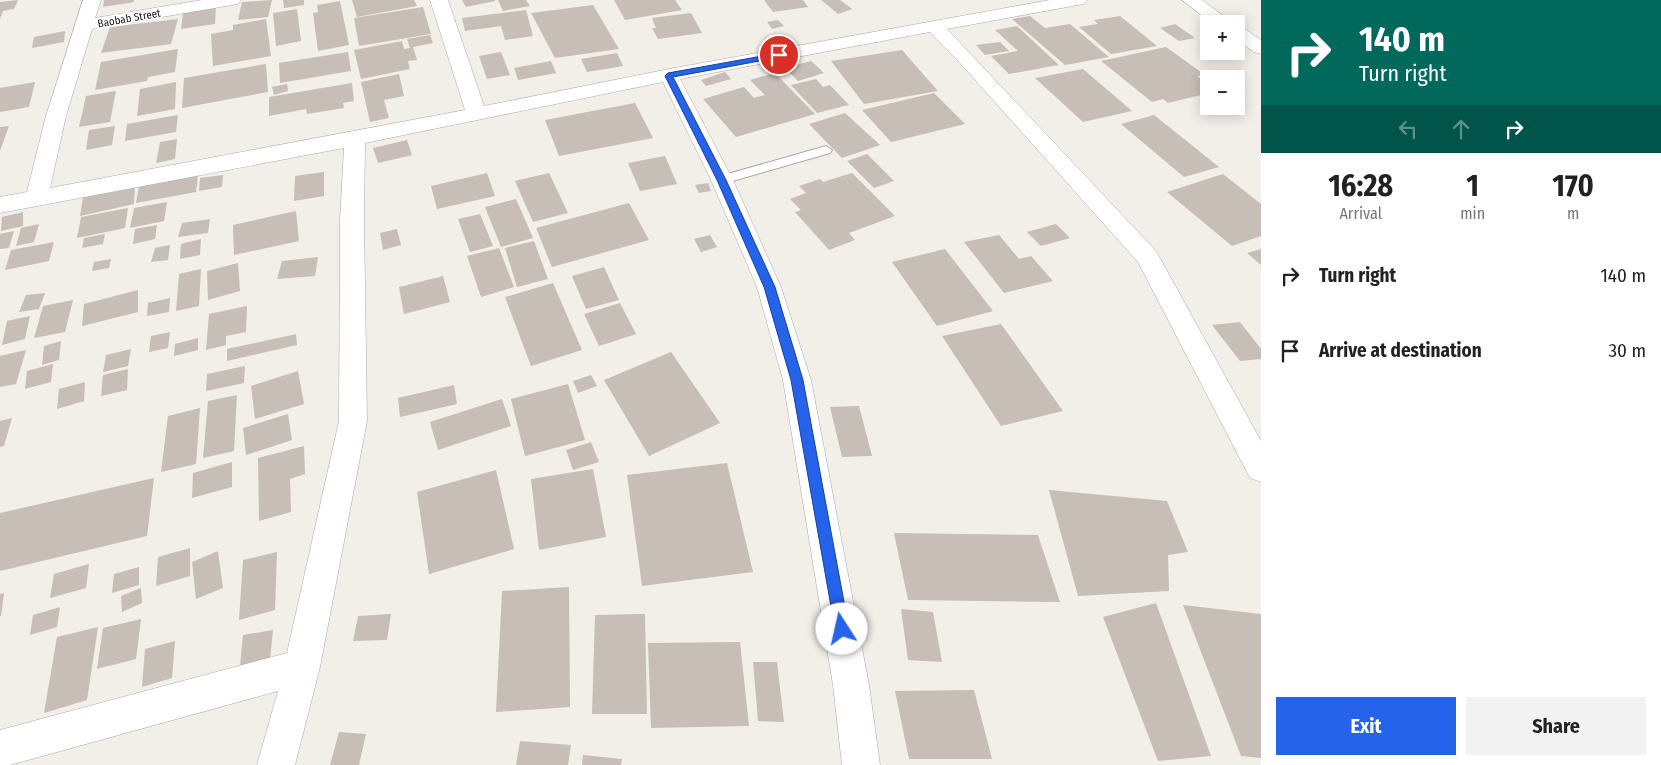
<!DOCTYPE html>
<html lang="en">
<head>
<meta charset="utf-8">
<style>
  :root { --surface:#fff; --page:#f2f2f2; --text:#222; --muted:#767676; --accent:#2563eb }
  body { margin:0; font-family:"Fira Sans Condensed",sans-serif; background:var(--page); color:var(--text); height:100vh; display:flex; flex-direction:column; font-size:19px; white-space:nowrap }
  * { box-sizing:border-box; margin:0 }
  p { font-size:16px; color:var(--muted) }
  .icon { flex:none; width:28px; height:28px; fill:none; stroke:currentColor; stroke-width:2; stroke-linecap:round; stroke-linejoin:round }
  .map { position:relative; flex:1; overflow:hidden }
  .details { display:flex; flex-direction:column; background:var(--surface); width:400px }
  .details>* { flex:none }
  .banner { background:#00695c; color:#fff; overflow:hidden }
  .tools { position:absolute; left:1200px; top:15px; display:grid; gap:10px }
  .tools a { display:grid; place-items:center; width:45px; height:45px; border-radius:0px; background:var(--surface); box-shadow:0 2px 12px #0003; font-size:25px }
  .pin { position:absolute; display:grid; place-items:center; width:42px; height:42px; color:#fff; margin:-21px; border:2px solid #fff; border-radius:50%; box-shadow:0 1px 5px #0007 }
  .me { position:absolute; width:55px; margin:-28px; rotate:350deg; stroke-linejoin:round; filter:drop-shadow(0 0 4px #0008) }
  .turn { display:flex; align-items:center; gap:18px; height:105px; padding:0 15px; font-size:22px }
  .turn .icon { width:65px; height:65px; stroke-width:2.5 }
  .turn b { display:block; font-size:35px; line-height:42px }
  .lanes { display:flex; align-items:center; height:48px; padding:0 15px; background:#0003; justify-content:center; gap:25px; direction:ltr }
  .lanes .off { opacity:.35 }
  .eta { display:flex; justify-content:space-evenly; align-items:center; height:85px; text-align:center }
  .eta b { font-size:30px; font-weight:700; line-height:35px }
  .action { display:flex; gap:10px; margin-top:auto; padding:10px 15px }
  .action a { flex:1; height:58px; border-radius:0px; background:var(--accent); color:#fff; font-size:20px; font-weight:700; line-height:58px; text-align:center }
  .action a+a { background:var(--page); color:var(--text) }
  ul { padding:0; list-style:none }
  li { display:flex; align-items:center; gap:15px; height:75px; padding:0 15px }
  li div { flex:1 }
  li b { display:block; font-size:19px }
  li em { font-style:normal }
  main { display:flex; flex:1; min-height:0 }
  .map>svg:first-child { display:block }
</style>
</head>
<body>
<main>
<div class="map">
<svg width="1261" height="765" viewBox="0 0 1261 765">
  <rect width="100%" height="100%" fill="#f2eee8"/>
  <g fill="#c6beb7">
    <path d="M 18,0 L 14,9 L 3,11 L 0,19 L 0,2 Z"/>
    <path d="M 104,0 L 134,0 L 134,2 L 103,7 Z"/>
    <path d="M 272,0 L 268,17 L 238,20 L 242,2 Z"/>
    <path d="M 283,0 L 304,0 L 304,5 L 284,8 Z"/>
    <path d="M 352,0 L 414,0 L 417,6 L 357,17 Z"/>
    <path d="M 462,0 L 495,0 L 495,1 L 466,7 Z"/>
    <path d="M 498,0 L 526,0 L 530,6 L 503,11 Z"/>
    <path d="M 614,0 L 675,0 L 682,10 L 625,20 Z"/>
    <path d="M 764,0 L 803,0 L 808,7 L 773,12 Z"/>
    <path d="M 821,0 L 840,0 L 852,9 L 838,14 Z"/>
    <path d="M 340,1 L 349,45 L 318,51 L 313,13 L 318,12 L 317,5 Z"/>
    <path d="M 593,5 L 619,49 L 555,58 L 531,13 Z"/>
    <path d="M 216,7 L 215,24 L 181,29 L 183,12 Z"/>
    <path d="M 423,7 L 431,34 L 359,46 L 354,18 Z"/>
    <path d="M 297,9 L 301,41 L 276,46 L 273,13 Z"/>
    <path d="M 526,10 L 533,36 L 505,40 L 501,26 L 465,31 L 462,18 Z"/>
    <path d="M 691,13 L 702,33 L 658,39 L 652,28 L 656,28 L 652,18 Z"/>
    <path d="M 1030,16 L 1045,28 L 1070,24 L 1109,57 L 1065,65 L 1012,19 Z"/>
    <path d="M 1120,16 L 1157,46 L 1111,54 L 1079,27 L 1098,24 L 1094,20 Z"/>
    <path d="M 178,19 L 171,44 L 101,53 L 110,27 Z"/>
    <path d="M 266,19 L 271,56 L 213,66 L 211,34 L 233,30 L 233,25 Z"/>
    <path d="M 778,20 L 784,26 L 772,29 L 767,22 Z"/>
    <path d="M 1175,24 L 1195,38 L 1179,41 L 1160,28 Z"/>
    <path d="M 1017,26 L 1059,65 L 1009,74 L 991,56 L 1018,51 L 995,30 Z"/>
    <path d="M 65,31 L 64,42 L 32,48 L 34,37 Z"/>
    <path d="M 430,35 L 433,43 L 413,47 L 417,60 L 408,61 L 410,69 L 361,79 L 354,50 L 402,41 L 404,49 L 410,48 L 407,39 Z"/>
    <path d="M 1000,42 L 1009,51 L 985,55 L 976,45 Z"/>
    <path d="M 1166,47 L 1205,75 L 1197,76 L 1209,85 L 1209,93 L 1168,103 L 1163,99 L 1152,102 L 1101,61 Z"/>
    <path d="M 178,49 L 175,72 L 148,77 L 147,81 L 95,90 L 101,62 Z"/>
    <path d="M 902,50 L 938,91 L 864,104 L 831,61 Z"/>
    <path d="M 348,52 L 351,71 L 280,83 L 279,63 Z"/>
    <path d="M 501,52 L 510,75 L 487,79 L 479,56 Z"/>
    <path d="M 617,53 L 623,66 L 587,72 L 581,59 Z"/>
    <path d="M 551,61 L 556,73 L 518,80 L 514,68 Z"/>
    <path d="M 811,61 L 824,73 L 798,81 L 785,68 Z"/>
    <path d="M 266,64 L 268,92 L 182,108 L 184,78 Z"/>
    <path d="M 1083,69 L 1132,111 L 1083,122 L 1035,78 Z"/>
    <path d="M 725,72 L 731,79 L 706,86 L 701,80 Z"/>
    <path d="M 775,73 L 815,114 L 736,137 L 703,99 L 744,87 L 754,98 L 765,95 L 750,80 Z"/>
    <path d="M 399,74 L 404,96 L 384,100 L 389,118 L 370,122 L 361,82 Z"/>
    <path d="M 816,79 L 823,87 L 830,85 L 849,105 L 817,113 L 791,85 Z"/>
    <path d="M 35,82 L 29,107 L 0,112 L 0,88 Z"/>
    <path d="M 176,82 L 175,109 L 137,116 L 140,89 Z"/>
    <path d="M 352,83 L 354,101 L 343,103 L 344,108 L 307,114 L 306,109 L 269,116 L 269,97 Z"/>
    <path d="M 287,84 L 288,91 L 274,95 L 272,87 Z"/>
    <path d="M 116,91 L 110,122 L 79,127 L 86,96 Z"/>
    <path d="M 934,93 L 965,124 L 891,142 L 862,110 Z"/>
    <path d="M 635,103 L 653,138 L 559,156 L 545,120 Z"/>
    <path d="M 845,113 L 880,145 L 842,158 L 809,124 Z"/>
    <path d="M 178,115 L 176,132 L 125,141 L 127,124 Z"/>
    <path d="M 1154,115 L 1219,167 L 1184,177 L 1121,124 Z"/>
    <path d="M 9,126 L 0,151 L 0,127 Z"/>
    <path d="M 115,126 L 112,145 L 86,150 L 89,130 Z"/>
    <path d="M 177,139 L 175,159 L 156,163 L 160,142 Z"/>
    <path d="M 407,140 L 412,155 L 378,163 L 373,148 Z"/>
    <path d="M 867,154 L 894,181 L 874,188 L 847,161 Z"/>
    <path d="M 665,156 L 677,184 L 640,191 L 628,163 Z"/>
    <path d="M 324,172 L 324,196 L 294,201 L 295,176 Z"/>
    <path d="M 487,173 L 495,196 L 437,209 L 431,186 Z"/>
    <path d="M 549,173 L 568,213 L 533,222 L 515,181 Z"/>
    <path d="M 852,173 L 895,216 L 849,233 L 855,240 L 829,250 L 795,212 L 801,210 L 790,199 L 806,193 L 799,186 L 820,179 L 823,182 Z"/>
    <path d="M 1223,174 L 1261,204 L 1261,236 L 1232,246 L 1167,192 Z"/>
    <path d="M 198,175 L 196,192 L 136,203 L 139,186 Z"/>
    <path d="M 223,175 L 222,187 L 199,191 L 200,178 Z"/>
    <path d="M 708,183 L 711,191 L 699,193 L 695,185 Z"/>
    <path d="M 135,186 L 134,204 L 80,216 L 83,197 Z"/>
    <path d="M 516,199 L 533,238 L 501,247 L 485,207 Z"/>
    <path d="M 167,202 L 164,221 L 130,228 L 134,208 Z"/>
    <path d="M 629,203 L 649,240 L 552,267 L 536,228 Z"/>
    <path d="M 128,208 L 125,228 L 77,238 L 81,217 Z"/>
    <path d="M 296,211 L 299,241 L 234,255 L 233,225 Z"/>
    <path d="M 23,212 L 23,226 L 1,231 L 2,217 Z"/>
    <path d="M 480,214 L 493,246 L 470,252 L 458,219 Z"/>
    <path d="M 210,219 L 208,233 L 178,237 L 182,223 Z"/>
    <path d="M 39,224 L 34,242 L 16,246 L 21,228 Z"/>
    <path d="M 1056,224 L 1070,238 L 1041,246 L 1027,232 Z"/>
    <path d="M 157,225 L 155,239 L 133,244 L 135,229 Z"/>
    <path d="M 397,229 L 401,245 L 383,250 L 380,233 Z"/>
    <path d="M 14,231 L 9,248 L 0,249 L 0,234 Z"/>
    <path d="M 105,234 L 103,244 L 82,248 L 84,238 Z"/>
    <path d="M 710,235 L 717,247 L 701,252 L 694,239 Z"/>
    <path d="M 999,235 L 1019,259 L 1031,256 L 1053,281 L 1004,293 L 964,242 Z"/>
    <path d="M 201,239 L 200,255 L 180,259 L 181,244 Z"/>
    <path d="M 534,241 L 548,279 L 517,287 L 505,248 Z"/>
    <path d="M 54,242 L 49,261 L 5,270 L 11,250 Z"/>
    <path d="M 170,245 L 168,260 L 151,262 L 155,248 Z"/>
    <path d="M 499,248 L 514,287 L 481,297 L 467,256 Z"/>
    <path d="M 945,249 L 993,311 L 937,326 L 892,262 Z"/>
    <path d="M 1261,249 L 1261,265 L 1247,253 Z"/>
    <path d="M 318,257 L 315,276 L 277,279 L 282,261 Z"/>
    <path d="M 111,259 L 109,268 L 92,271 L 94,262 Z"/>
    <path d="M 238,263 L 240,291 L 208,300 L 207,271 Z"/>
    <path d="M 604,267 L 619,300 L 586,309 L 572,276 Z"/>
    <path d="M 201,269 L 199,306 L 176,311 L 179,274 Z"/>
    <path d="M 443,276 L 450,302 L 404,314 L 399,287 Z"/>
    <path d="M 553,283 L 582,350 L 531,366 L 505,297 Z"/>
    <path d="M 138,290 L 138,312 L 82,326 L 84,304 Z"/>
    <path d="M 45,293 L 39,309 L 19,312 L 26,295 Z"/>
    <path d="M 170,298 L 169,312 L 147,316 L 148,303 Z"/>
    <path d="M 73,300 L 65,332 L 34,338 L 43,306 Z"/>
    <path d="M 620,303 L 636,334 L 599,346 L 584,314 Z"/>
    <path d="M 247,306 L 246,332 L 226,336 L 226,345 L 206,350 L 209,314 Z"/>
    <path d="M 30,316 L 25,339 L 2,345 L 7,321 Z"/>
    <path d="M 1240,322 L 1261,349 L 1261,359 L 1240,361 L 1212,325 Z"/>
    <path d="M 1001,324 L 1063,411 L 1001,426 L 942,336 Z"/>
    <path d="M 170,332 L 168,348 L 149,352 L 151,336 Z"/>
    <path d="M 296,334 L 297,345 L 227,361 L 227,349 Z"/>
    <path d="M 198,338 L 198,350 L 174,356 L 175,344 Z"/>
    <path d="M 61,341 L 59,360 L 42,365 L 44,346 Z"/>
    <path d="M 131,349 L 128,366 L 103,372 L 106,355 Z"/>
    <path d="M 26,350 L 16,384 L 0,387 L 0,356 Z"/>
    <path d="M 671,352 L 720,423 L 649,456 L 604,380 Z"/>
    <path d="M 53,364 L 51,382 L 25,389 L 27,371 Z"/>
    <path d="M 245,366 L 244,383 L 206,391 L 207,374 Z"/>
    <path d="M 128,369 L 127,390 L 101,396 L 103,375 Z"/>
    <path d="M 298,371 L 304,404 L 255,419 L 251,386 Z"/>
    <path d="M 591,375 L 597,386 L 578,393 L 573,381 Z"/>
    <path d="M 85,382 L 84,401 L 57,409 L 59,389 Z"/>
    <path d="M 568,384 L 585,440 L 525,456 L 511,399 Z"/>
    <path d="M 454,385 L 457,404 L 400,417 L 398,398 Z"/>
    <path d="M 237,395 L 234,451 L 203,458 L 208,401 Z"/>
    <path d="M 502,399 L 511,426 L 438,450 L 430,422 Z"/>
    <path d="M 859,406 L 872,456 L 842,457 L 830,407 Z"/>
    <path d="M 200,408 L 196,464 L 161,472 L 168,416 Z"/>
    <path d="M 288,414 L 292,440 L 246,455 L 243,428 Z"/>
    <path d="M 12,418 L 4,446 L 0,447 L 0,421 Z"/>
    <path d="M 591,442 L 599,462 L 573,470 L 566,450 Z"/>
    <path d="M 304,446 L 305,474 L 290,479 L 291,512 L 259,521 L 258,458 Z"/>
    <path d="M 232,462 L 232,487 L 192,498 L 193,473 Z"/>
    <path d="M 727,463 L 753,572 L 642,586 L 627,475 Z"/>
    <path d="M 593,469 L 606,537 L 539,550 L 531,479 Z"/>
    <path d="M 496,470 L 514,549 L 429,574 L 417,492 Z"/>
    <path d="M 154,478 L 147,536 L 0,571 L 0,513 Z"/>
    <path d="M 1049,490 L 1167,501 L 1188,552 L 1168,555 L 1169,591 L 1078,596 Z"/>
    <path d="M 894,533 L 1038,535 L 1060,602 L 908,600 Z"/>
    <path d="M 190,548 L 190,576 L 156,586 L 158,557 Z"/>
    <path d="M 218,551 L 223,588 L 196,599 L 192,562 Z"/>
    <path d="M 277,552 L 275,610 L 239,620 L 243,560 Z"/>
    <path d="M 89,564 L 86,588 L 50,598 L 54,574 Z"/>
    <path d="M 139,567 L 139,585 L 112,593 L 114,574 Z"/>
    <path d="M 569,587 L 570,707 L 496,712 L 502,591 Z"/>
    <path d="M 141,588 L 142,603 L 122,612 L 121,596 Z"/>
    <path d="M 4,593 L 1,616 L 0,616 L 0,594 Z"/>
    <path d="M 1156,603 L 1211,756 L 1158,761 L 1103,617 Z"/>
    <path d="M 1183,605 L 1261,614 L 1261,758 L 1241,756 Z"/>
    <path d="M 60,607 L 57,627 L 30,635 L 33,615 Z"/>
    <path d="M 901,609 L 933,612 L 942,662 L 908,660 Z"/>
    <path d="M 391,614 L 387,640 L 353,641 L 358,616 Z"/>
    <path d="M 645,614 L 647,714 L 592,714 L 595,615 Z"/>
    <path d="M 141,619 L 136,659 L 97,669 L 103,628 Z"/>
    <path d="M 98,627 L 87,700 L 44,713 L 57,637 Z"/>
    <path d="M 273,630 L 270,660 L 240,666 L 243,635 Z"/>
    <path d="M 175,641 L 172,678 L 142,687 L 145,649 Z"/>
    <path d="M 740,642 L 749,726 L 651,728 L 648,643 Z"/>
    <path d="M 753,662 L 777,662 L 784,722 L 758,721 Z"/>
    <path d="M 974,690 L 992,759 L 909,759 L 895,691 Z"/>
    <path d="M 339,732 L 366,734 L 359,765 L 330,765 Z"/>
    <path d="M 520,741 L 571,745 L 568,765 L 516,765 Z"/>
    <path d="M 583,755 L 622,759 L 621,765 L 582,765 Z"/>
  </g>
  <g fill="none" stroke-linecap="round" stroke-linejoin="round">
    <defs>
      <path id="service" d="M 826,146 L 832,150 L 830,153 L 722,184 L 715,180 L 717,177 Z"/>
      <g id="minor">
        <path d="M 83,0 L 101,0 L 95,18 L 202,0 L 241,0 L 238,4 L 232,5 L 92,29 L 66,116 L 50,188 L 465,110 L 430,0 L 448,0 L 484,106 L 669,69 L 1050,0 L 1087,0 L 1084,4 L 1078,5 L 947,29 L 1156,251 L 1261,441 L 1261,482 L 1250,478 L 1138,262 L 960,63 L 930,32 L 680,79 L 733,180 L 781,287 L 811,380 L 869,685 L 880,765 L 842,765 L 833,685 L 783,380 L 757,287 L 711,180 L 663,82 L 365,143 L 364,220 L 367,421 L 320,667 L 295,765 L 257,765 L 278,691 L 10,765 L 0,765 L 0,730 L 287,653 L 339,421 L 340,220 L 344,148 L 0,213 L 0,197 L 27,192 L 46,116 Z"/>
        <path d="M 1182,0 L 1202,0 L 1234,24 L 1213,24 Z"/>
        <path d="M 1236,26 L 1242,27 L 1261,40 L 1261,54 L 1254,52 L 1236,39 Z"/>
      </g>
    </defs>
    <use href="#service" stroke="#a8a8a8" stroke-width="2"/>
    <use href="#minor" stroke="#a8a8a8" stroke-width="1"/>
    <use href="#service" fill="#fff" fill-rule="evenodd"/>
    <use href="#minor" fill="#fff" fill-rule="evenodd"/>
  </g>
  <path fill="#2563eb" stroke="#184099" d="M 779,53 L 781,53 L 781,57 L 673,77 L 726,180 L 775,287 L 803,380 L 849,629 L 847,634 L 842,636 L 837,634 L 835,629 L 791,380 L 764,287 L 717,180 L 665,76 L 668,73 Z"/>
  <g text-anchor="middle" stroke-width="4" stroke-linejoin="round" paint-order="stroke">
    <g font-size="11" fill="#212121" stroke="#fff">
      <text transform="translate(129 18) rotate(-10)" y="4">Baobab Street</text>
    </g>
  </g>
</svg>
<div class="tools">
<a>+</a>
<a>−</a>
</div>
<div class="pin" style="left:779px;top:55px;background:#d93025"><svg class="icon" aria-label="arrive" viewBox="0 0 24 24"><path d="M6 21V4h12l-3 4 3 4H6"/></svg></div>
<svg class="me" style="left:842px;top:629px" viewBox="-20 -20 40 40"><circle r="19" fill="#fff"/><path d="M0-13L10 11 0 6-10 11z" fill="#2563eb"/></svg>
</div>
<section class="details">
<div class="banner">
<div class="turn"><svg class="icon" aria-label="right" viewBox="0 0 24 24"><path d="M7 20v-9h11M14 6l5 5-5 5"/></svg><div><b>140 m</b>Turn right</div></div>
<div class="lanes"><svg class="icon off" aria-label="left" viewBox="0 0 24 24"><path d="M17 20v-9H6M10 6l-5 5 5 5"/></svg><svg class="icon off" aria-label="ahead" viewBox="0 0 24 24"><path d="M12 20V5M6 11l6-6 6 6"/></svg><svg class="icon" aria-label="right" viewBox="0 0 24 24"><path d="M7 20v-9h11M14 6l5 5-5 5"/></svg></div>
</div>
<div class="eta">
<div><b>16:28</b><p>Arrival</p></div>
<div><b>1</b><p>min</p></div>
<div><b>170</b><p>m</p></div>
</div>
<ul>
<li><svg class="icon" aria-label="right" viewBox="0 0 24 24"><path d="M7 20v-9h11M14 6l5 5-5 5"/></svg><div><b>Turn right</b></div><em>140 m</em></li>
<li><svg class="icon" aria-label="arrive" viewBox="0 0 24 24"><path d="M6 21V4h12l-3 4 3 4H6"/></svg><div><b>Arrive at destination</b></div><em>30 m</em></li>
</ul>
<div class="action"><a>Exit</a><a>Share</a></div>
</section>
</main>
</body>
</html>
